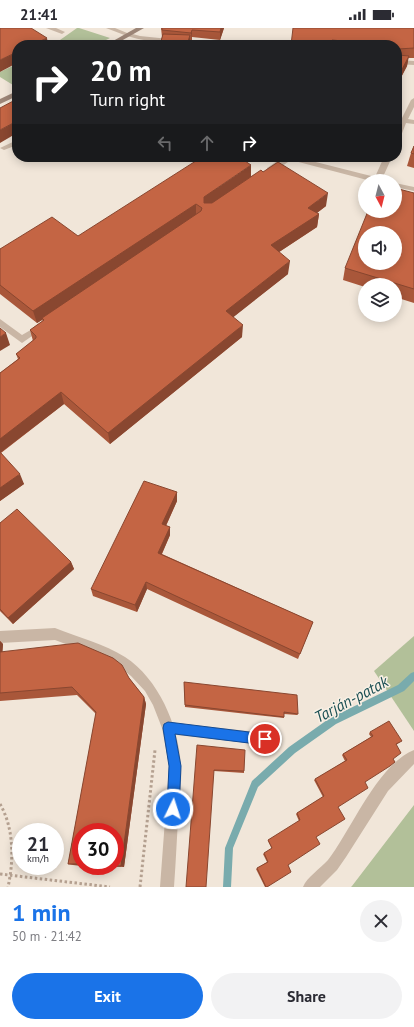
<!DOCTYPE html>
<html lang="en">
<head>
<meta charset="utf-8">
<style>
  :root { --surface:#fff; --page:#f2f2f3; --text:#2b2b33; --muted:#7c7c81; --accent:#1a73e8 }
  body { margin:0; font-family:"PT Sans",sans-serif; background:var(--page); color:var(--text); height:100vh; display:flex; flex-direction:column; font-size:15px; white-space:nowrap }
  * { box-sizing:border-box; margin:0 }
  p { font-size:13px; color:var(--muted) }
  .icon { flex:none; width:22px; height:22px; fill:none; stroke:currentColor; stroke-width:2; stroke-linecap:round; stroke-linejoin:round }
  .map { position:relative; height:859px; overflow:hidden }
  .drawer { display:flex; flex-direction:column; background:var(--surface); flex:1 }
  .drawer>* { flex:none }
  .hud { position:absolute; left:12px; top:12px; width:390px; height:122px; border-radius:16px; box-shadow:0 2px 10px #0003; background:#202124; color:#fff; overflow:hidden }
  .needle { width:26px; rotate:173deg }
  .controls { position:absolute; left:358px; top:146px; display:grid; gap:8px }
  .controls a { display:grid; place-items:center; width:44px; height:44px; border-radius:50%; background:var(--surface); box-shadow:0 2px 10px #0003; font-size:20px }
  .speed { position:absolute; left:12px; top:795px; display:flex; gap:8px; font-size:20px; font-weight:700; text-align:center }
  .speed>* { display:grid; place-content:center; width:52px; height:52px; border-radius:50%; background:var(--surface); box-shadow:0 2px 10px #0003; line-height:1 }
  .speed small { font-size:10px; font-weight:400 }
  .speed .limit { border:6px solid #d22; background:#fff; color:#111 }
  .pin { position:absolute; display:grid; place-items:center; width:34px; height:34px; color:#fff; margin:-17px; border:2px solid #fff; border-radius:50%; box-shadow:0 1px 4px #0007 }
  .me { position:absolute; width:44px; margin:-22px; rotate:4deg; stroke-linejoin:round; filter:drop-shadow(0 0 3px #0008) }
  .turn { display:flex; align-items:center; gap:14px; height:84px; padding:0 12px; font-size:18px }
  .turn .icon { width:52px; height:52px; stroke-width:2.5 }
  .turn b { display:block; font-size:28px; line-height:34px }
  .lanes { display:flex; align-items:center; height:38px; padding:0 12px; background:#0003; justify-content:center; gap:20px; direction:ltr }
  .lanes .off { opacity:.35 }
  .round { display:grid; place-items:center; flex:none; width:42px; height:42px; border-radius:21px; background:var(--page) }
  .summary { display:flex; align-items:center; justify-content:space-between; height:68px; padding:0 12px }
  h1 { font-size:24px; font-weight:700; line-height:30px; color:var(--accent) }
  .cta { display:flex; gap:8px; margin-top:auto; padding:8px 12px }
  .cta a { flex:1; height:46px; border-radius:24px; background:var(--accent); color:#fff; font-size:16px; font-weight:700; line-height:46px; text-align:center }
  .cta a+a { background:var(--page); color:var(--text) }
  .status { display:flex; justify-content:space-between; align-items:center; height:28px; padding:0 20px; background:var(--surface); direction:ltr }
  .status svg { height:11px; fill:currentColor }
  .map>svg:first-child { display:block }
</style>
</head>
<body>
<div class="status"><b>21:41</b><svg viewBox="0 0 49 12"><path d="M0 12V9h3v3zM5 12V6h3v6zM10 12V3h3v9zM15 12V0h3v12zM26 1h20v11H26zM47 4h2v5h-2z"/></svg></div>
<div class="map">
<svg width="414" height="859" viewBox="0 0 414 859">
  <rect width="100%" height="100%" fill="#f1e6d9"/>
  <g fill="#b2c099">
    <path d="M 77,0 L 79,0 L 110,10 L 96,17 L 60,17 L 66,14 L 60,12 Z"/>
    <path d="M 17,36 L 17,55 L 13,57 L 0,49 L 0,44 Z"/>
    <path d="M 414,608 L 414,703 L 374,643 Z"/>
    <path d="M 414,777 L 414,859 L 351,859 L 352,858 Z"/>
  </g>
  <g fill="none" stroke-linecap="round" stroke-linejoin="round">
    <path fill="#79abad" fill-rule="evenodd" d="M 414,644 L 414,653 L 404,663 L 336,696 L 295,725 L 258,759 L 233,820 L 231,859 L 223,859 L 225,820 L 252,753 L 289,719 L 330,690 L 398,657 L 411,645 Z"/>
    <g stroke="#b4a090" stroke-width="3" stroke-dasharray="2.5 2.5" stroke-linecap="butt">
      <path d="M 0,776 C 14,800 14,832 8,859"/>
      <path d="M 0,846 L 110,859"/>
      <path d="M 140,859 L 155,722"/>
    </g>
    <g fill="#c9b6a5" fill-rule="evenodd">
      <path d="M 46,0 L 56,0 L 65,4 L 62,6 Z"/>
      <path d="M 414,70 L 414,79 L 408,91 L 414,92 L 414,96 L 406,95 L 401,108 L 397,110 L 397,100 L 411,72 Z"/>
      <path d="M 17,112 L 17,117 L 4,122 L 0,120 Z"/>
      <path d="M 283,129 L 296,129 L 375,149 L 384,129 L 392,129 L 382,151 L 385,153 L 371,153 L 291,132 L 273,144 L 267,144 L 267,140 Z"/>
      <path d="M 395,155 L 414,159 L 414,163 L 395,159 Z"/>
      <path d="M 0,291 L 22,307 L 41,296 L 45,299 L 22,315 L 0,299 Z"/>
      <path d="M 168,694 L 265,705 L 269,707 L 271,711 L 269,715 L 265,717 L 168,706 L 164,704 L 162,700 L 164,696 Z"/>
      <path d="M 414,722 L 414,736 L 388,763 L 346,829 L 337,842 L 320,859 L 303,859 C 307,849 320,841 328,832 C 352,801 377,737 414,722 Z"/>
    </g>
    <g fill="#c9b6a5" fill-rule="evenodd">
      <path d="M 129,5 L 140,8 L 207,15 L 210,17 C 183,17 154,16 127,8 L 126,7 Z"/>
      <path d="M 397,32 L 414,33 L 414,37 L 397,36 Z"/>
      <path d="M 55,600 C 77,609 105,616 125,629 C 159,651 179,699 181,738 C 182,751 180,765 179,777 C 177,805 176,832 174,859 L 160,859 L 169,738 L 162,700 L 153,677 L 145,663 L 131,648 L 117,637 L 103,630 L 55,612 L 0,615 L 0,603 Z"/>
    </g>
    <path fill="#c9b6a5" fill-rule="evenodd" d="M 106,0 L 115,0 L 132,7 L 127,8 Z"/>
    <g fill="#9c8577" fill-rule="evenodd">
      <path d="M 136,0 L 144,0 L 114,17 L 106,17 Z"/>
      <path d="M 17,63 L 17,68 L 0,76 L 0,71 Z"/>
    </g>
  </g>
  <g fill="#a9573a">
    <path d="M 161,0 L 224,0 L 220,12 L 192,9 L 192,12 L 190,12 L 190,17 L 160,17 L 162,9 Z"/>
    <path d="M 414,0 L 414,30 L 408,30 L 407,38 L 397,57 L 397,17 L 291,17 Z"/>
    <path d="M 414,118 L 414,140 L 407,138 L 411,125 Z"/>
    <path d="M 251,149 L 326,178 L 317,185 L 319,186 L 317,199 L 279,224 L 288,246 L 233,289 L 242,309 L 110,416 L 64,376 L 1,425 L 24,456 L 0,473 L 0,345 L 18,331 L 16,326 L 33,313 L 30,302 L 43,293 L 42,292 L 37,295 L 0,266 L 0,221 L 78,208 Z"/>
    <path d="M 414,165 L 414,275 L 395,269 L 395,257 L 365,257 L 365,259 L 343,252 L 345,240 Z"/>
    <path d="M 177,464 L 177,473 L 166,498 L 170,499 L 170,507 L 162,526 L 313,594 L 298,631 L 147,561 L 137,584 L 93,568 L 91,561 Z"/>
    <path d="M 0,495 L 71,534 L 74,541 L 13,596 L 0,583 Z"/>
    <path d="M 0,613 L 3,616 L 2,624 L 129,650 L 144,669 L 146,676 L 124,839 L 88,838 L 115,838 L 115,804 L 81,804 L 81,838 L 73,837 L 68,836 L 96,686 L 77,667 L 0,673 Z"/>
    <path d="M 184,654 L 298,686 L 297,687 L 284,686 L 284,690 L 185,679 Z"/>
    <path d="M 370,704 L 400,714 L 396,717 L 393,731 L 365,754 L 338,779 L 316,809 L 288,837 L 267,859 L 265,859 L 256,841 L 267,834 L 263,826 L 272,821 L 268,813 L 299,793 L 296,786 L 297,785 L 323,769 L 314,752 L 345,733 L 342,727 L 343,726 L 371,709 L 369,706 Z"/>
    <path d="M 197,717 L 244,743 L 244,745 L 214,743 Z"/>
  </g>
  <g fill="#894730">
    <path d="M 221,0 L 224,0 L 220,12 L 220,4 Z"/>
    <path d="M 192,2 L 192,12 L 191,5 Z"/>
    <path d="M 190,7 L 190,17 L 187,17 Z"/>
    <path d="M 47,10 L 48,17 L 32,17 Z"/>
    <path d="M 17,24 L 17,35 L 0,44 L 0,32 Z"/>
    <path d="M 409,28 L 407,38 L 397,57 L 397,51 Z"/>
    <path d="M 17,93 L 17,105 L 0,115 L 0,102 Z"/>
    <path d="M 251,137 L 251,150 L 204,182 L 204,169 Z"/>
    <path d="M 328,165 L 326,178 L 306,193 L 308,180 Z"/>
    <path d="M 196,176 L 196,189 L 42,290 L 42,292 L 37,295 L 33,283 Z"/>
    <path d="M 319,186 L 317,199 L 270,230 L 271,217 Z"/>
    <path d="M 290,233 L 288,246 L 226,295 L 226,283 Z"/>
    <path d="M 243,297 L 242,309 L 110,416 L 108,405 Z"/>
    <path d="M 6,305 L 10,317 L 0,323 L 0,309 Z"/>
    <path d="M 61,364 L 64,376 L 0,425 L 0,411 Z"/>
    <path d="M 20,446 L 24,456 L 0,473 L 0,460 Z"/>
    <path d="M 177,464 L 177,473 L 163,504 L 162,496 Z"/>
    <path d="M 170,499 L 170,507 L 159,532 L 158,525 Z"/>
    <path d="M 71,534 L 74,541 L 13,596 L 8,590 Z"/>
    <path d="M 146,554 L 147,561 L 137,584 L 135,577 Z"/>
    <path d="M 0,613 L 3,616 L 2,633 L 0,631 Z"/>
    <path d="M 144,669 L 146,676 L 124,839 L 121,838 Z"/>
  </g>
  <g fill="#c46544" stroke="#894730" fill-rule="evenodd">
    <path d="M 0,0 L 31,0 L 47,10 L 32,17 L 17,17 L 17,24 L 0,32 Z"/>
    <path d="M 162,0 L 221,0 L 220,4 L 192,2 L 191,5 L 162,2 Z"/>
    <path d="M 293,0 L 414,0 L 414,20 L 398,21 L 398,27 L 409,28 L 397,51 L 397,17 L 363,17 L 364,15 L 332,12 L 328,17 L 291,17 Z"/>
    <path d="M 163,6 L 190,7 L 187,17 L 160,17 Z"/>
    <path d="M 17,71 L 17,93 L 0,102 L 0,80 Z"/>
    <path d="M 414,118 L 414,126 L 411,125 Z"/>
    <path d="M 202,129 L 239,129 L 251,137 L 204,169 L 204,175 L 212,175 L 261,142 L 263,144 L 278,134 L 328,165 L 308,180 L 319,186 L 271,217 L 290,233 L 226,283 L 243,297 L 108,405 L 61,364 L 0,411 L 0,345 L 20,330 L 16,326 L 36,310 L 36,308 L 30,302 L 44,292 L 42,290 L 201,183 L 202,180 L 196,176 L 33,283 L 0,257 L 0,221 L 52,189 L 78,208 Z"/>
    <path d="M 395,160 L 414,165 L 414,261 L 345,240 L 368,183 L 395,183 ZM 365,205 L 395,205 L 395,235 L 365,235 Z"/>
    <path d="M 0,300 L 6,305 L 0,309 Z"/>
    <path d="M 0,424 L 20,446 L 0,460 Z"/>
    <path d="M 144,453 L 177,464 L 162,496 L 170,499 L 158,525 L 313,594 L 300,626 L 146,554 L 135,577 L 91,561 Z"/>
    <path d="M 17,481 L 71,534 L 8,590 L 0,581 L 0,495 Z"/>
    <path d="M 78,615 L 113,630 L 122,637 L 129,650 L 144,669 L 121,838 L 115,838 L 115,804 L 81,804 L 81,836 L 68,836 L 96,684 L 72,659 L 0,665 L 0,624 Z"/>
    <path d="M 184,654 L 297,667 L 298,686 L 284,684 L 284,689 L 185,677 Z"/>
    <path d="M 389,693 L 402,713 L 396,716 L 401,725 L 393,731 L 395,734 L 390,738 L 365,754 L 368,760 L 338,779 L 345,791 L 316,809 L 320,816 L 288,837 L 291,844 L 267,859 L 266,859 L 257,840 L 268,834 L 264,825 L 272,820 L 268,812 L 300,792 L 297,785 L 324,768 L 315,751 L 347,732 L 343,726 L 373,708 L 370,704 Z"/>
    <path d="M 197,717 L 245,722 L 244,743 L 214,742 L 206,859 L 186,859 Z"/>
  </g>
  <path fill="#1a73e8" stroke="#114b97" d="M 168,694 L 265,706 L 269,707 L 270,711 L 269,715 L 265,717 L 175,706 L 181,738 L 179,781 L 177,785 L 173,787 L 169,785 L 167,781 L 169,738 L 163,700 L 164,696 Z"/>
  <g text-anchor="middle" stroke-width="3" stroke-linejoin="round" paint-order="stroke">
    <g font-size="16" font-style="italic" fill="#1d5155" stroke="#f9f0e5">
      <text transform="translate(351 671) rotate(-28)" y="6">Tarján-patak</text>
    </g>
  </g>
</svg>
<div class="controls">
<a><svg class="needle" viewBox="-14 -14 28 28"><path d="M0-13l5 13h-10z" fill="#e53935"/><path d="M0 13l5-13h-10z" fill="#7c7c81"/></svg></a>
<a><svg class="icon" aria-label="sound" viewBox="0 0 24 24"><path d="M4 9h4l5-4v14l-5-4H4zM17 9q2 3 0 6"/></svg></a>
<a><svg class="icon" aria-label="layers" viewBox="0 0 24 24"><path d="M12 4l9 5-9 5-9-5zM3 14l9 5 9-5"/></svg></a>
</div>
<div class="speed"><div>21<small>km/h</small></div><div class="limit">30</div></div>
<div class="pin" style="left:265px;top:711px;background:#d93025"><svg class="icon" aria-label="arrive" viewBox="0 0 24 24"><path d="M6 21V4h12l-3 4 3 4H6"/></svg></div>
<svg class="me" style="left:173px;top:781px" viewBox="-20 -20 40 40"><circle r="17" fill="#1a73e8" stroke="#fff" stroke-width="3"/><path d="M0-11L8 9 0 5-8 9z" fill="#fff"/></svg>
<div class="hud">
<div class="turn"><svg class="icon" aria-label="right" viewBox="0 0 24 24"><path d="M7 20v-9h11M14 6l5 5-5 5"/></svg><div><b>20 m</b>Turn right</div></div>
<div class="lanes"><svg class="icon off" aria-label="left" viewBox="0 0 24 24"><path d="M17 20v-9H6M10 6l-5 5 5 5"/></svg><svg class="icon off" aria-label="ahead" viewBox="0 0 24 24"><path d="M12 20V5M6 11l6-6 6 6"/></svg><svg class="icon" aria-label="right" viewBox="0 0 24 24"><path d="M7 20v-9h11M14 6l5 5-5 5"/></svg></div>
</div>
</div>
<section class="drawer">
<div class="summary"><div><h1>1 min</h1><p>50 m · 21:42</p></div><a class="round"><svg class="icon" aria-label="close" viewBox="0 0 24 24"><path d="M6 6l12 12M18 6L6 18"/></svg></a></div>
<div class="cta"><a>Exit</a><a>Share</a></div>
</section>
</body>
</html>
